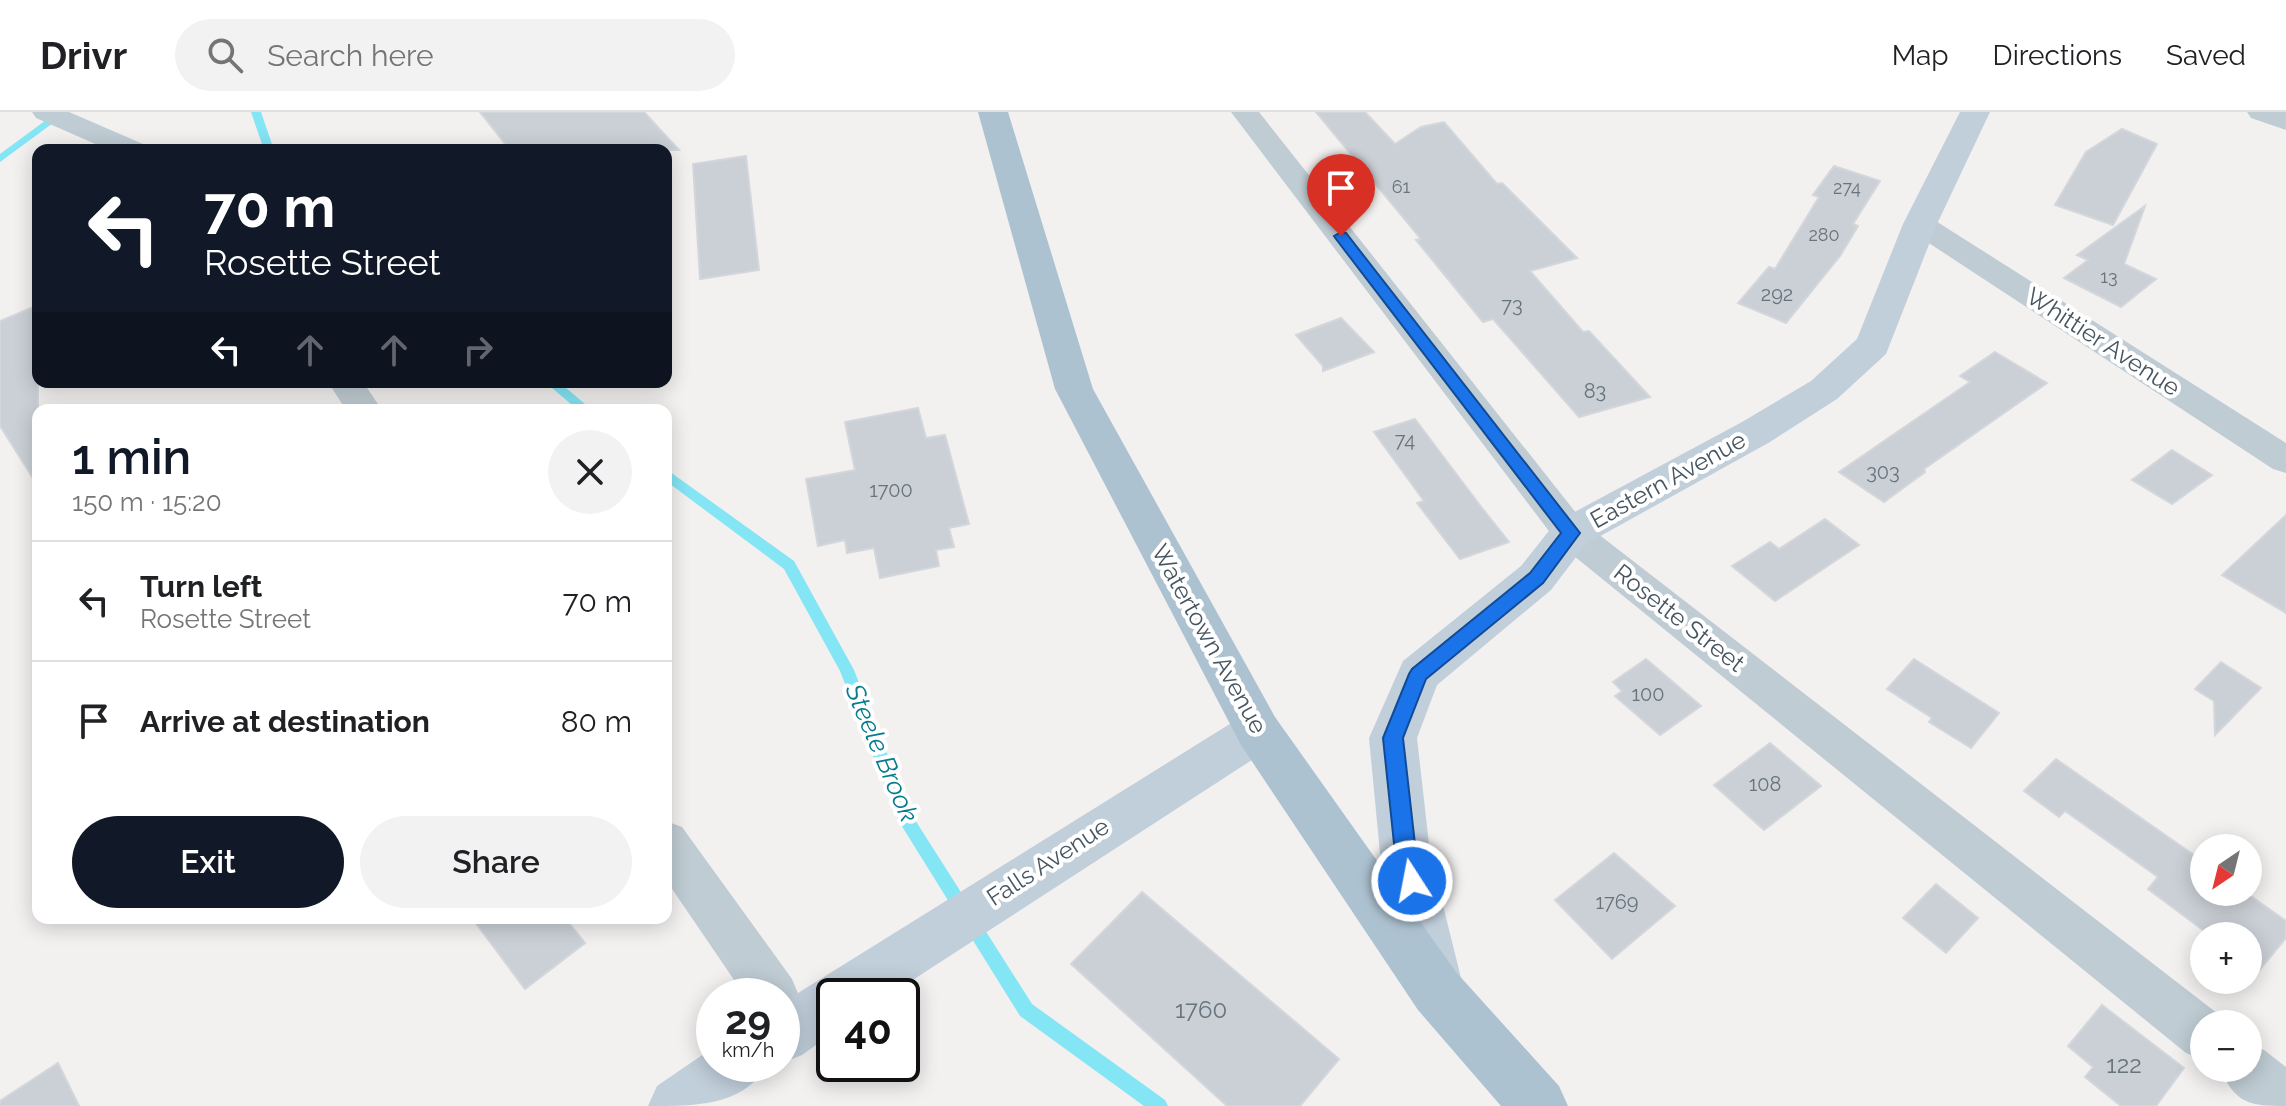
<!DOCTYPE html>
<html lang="en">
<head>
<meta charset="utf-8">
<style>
  :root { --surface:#fff; --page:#f2f2f2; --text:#202124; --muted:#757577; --line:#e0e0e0; --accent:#111827 }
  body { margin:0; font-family:Raleway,sans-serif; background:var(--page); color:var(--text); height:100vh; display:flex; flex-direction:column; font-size:30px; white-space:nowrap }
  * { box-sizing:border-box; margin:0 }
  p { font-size:26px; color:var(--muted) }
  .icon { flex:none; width:44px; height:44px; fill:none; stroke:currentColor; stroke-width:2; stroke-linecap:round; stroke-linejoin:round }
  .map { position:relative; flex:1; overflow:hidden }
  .details { position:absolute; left:32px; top:292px; width:640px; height:520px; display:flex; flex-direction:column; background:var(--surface); border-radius:16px; box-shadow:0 4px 20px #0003 }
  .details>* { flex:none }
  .hud { position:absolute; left:32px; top:32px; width:640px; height:244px; border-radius:16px; box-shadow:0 4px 20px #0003; background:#111827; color:#fff; overflow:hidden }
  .needle { width:52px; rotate:215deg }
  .tools { position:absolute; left:2190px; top:722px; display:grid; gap:16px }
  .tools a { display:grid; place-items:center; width:72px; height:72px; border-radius:50%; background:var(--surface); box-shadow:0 4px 20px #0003; font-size:40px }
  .speed { position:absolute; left:696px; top:866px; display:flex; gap:16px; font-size:40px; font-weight:700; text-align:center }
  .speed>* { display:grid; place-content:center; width:104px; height:104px; border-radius:50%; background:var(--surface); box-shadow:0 4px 20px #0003; line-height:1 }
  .speed small { font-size:20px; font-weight:400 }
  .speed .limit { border:4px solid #111; border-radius:12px; background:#fff; color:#111 }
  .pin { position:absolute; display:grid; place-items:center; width:68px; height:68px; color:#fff; margin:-82px -34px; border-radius:50% 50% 50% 0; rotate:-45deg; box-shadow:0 0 8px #0007 }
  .pin .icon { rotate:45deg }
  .me { position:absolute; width:88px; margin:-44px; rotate:349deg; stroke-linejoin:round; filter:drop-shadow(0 0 6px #0008) }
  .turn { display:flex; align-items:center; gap:28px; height:168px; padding:0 40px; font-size:36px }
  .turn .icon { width:104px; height:104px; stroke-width:2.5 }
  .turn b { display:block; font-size:56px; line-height:68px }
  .lanes { display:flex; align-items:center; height:76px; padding:0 40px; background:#0003; justify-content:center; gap:40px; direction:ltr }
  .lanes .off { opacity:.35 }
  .round { display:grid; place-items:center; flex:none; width:84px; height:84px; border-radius:42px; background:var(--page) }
  .head { display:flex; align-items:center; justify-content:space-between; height:136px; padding:0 40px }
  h1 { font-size:48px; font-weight:600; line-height:60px; color:var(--accent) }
  .action { display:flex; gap:16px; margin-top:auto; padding:16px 40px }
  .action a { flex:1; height:92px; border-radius:48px; background:var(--accent); color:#fff; font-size:32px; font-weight:600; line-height:92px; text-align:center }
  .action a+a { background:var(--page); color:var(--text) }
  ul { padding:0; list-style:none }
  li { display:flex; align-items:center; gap:24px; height:120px; padding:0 40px; border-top:2px solid var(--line) }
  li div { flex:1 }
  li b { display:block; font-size:30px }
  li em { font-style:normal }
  header { display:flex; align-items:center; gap:48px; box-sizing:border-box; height:112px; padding:0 40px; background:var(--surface); border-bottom:2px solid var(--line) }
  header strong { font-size:38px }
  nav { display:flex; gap:44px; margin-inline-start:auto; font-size:28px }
  .search { width:560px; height:72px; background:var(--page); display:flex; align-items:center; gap:20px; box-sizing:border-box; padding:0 28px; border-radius:44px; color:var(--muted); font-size:30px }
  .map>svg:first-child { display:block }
</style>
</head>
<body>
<header>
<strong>Drivr</strong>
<div class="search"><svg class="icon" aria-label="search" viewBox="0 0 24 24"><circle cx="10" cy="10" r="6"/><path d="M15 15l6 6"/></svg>Search here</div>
<nav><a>Map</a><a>Directions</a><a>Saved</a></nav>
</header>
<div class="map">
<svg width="2286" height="994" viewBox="0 0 2286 994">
  <rect width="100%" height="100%" fill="#f3f0f0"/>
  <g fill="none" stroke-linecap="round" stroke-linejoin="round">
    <g fill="#84e5f5" fill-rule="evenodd">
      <path d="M 57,0 L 68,0 L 0,50 L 0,42 Z"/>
      <path d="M 251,0 L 261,0 L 274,38 L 264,38 Z"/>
      <path d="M 545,270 L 559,270 L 592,298 L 578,298 Z"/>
      <path d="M 666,357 L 794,449 L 854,558 L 910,700 L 1032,892 L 1165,988 L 1168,994 L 1144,994 L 1020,904 L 898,708 L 840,559 L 784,457 L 666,369 Z"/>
    </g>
  </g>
  <g fill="#cbd0d6" stroke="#d3d7dc" stroke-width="2">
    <path d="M 480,0 L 644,0 L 679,38 L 510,38 Z"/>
    <path d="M 1316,0 L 1365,0 L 1395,32 L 1421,15 L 1444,10 L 1497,72 L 1502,71 L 1577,146 L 1530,159 L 1583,220 L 1589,219 L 1650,285 L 1579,305 L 1493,207 L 1483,210 L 1416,128 L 1421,127 Z"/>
    <path d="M 2122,17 L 2157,32 L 2113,113 L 2055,93 L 2086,40 Z"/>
    <path d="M 746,44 L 759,158 L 700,167 L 693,52 Z"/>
    <path d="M 1834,54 L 1880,69 L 1853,112 L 1858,114 L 1840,144 L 1786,211 L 1738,191 L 1769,155 L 1775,157 L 1819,85 L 1813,83 Z"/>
    <path d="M 2145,94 L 2124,152 L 2156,167 L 2121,195 L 2064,166 L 2088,148 L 2077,143 Z"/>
    <path d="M 38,193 L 38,374 L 0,314 L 0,209 Z"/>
    <path d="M 1341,206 L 1374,240 L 1323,259 L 1323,254 L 1296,223 Z"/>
    <path d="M 1995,240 L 2047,271 L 1924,357 L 1925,360 L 1884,390 L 1839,360 L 1970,270 L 1960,264 Z"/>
    <path d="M 918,296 L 926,326 L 945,323 L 969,412 L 949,416 L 954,435 L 936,438 L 939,454 L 880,466 L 874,436 L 847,441 L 845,428 L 818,434 L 806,367 L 855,358 L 845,310 Z"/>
    <path d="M 1415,307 L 1482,396 L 1509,430 L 1460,447 L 1417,391 L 1424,389 L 1374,320 Z"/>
    <path d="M 2172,338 L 2212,363 L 2172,392 L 2132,368 Z"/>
    <path d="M 2286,403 L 2286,501 L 2222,463 Z"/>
    <path d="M 1825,407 L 1859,433 L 1775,489 L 1732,454 L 1770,430 L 1779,437 Z"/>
    <path d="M 1646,547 L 1701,594 L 1660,623 L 1615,584 L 1622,579 L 1613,570 Z"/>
    <path d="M 1914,547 L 1999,601 L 1971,636 L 1929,610 L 1932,606 L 1887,577 Z"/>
    <path d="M 2221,550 L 2261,576 L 2215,623 L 2214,589 L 2195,577 Z"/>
    <path d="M 1770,631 L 1821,674 L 1764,718 L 1714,673 Z"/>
    <path d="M 2056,647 L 2204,750 L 2204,780 L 2245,780 L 2286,809 L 2286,826 L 2248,872 L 2248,824 L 2211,824 L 2148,777 L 2158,765 L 2065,699 L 2059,705 L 2024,679 Z"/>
    <path d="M 1614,741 L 1675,794 L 1612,847 L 1555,788 Z"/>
    <path d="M 1936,772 L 1978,806 L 1946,841 L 1903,806 Z"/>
    <path d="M 1142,780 L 1339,947 L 1300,994 L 1227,994 L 1071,852 Z"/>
    <path d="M 472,806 L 565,806 L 585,831 L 525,877 Z"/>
    <path d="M 2102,893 L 2184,956 L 2156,994 L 2121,994 L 2085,965 L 2093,955 L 2068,934 Z"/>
    <path d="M 58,951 L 79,994 L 0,994 L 0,989 Z"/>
  </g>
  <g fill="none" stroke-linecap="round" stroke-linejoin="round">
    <g fill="#bfccd3" fill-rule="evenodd">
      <path d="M 32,0 L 69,0 L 143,32 L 147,38 L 109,38 L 36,6 Z"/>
      <path d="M 1231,0 L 1259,0 L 1584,411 L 2222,905 L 2225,912 L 2204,912 L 2204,948 L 2186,941 L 1558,431 Z"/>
      <path d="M 2247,0 L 2286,0 L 2286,18 L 2251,6 Z"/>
      <path d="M 1920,103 L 1931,106 L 2286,331 L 2286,361 L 2273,357 L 1909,118 L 1905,112 L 1909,106 Z"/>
      <path d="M 328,270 L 363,270 L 382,298 L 346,298 Z"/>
      <path d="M 666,709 L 682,715 L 792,867 L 799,884 L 792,901 L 782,905 L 782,884 L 745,884 L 666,768 Z"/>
      <path d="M 2248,931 L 2264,938 L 2286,955 L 2286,994 C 2250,994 2235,992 2220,956 L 2248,956 Z"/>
    </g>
    <g fill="#c1cfdb" fill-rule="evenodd">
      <path d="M 1960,0 L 1990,0 L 1937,112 L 1886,242 L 1837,287 L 1770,330 L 1586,432 L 1551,478 L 1437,573 L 1417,626 L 1430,741 L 1462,870 L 1454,889 L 1435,896 L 1416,889 L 1408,870 L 1380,741 L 1369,626 L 1403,549 L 1521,454 L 1556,410 L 1742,310 L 1811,269 L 1857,227 L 1903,112 Z"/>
      <path d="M 1258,599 L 1275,605 L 1282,619 L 1275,633 L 888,884 L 834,884 L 834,920 L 802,943 L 782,951 L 782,891 L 1241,605 Z"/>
      <path d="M 714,935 L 714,952 L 767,952 C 745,994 697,994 648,994 L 657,974 Z"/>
    </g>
    <path fill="#adc2d1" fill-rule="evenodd" d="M 978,0 L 1008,0 L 1093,277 L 1275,605 L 1456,860 L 1559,974 L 1568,994 L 1501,994 L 1418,898 L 1241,633 L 1055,277 Z"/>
  </g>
  <path fill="#1a73e8" stroke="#114b97" stroke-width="2" d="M 1341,120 L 1346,121 L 1580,421 L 1543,471 L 1426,567 L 1403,626 L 1416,741 L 1422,769 L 1419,776 L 1412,778 L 1404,776 L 1395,741 L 1383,626 L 1409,562 L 1412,557 L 1530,461 L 1561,421 L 1336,127 L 1334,124 Z"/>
  <g text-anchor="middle" stroke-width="8" stroke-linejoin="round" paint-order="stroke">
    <g font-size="18" fill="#67747e">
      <text x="1401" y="81">61</text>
      <text x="1847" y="82">274</text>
      <text x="1824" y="129">280</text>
      <text x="2109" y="171">13</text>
    </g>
    <g font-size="20" fill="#67747e">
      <text x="1777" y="189">292</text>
      <text x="1512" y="200">73</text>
      <text x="1595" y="286">83</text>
      <text x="1405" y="335">74</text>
      <text x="1883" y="367">303</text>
      <text x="891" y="385">1700</text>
      <text x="1648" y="589">100</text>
      <text x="1765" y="679">108</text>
      <text x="1617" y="797">1769</text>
    </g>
    <g font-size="24" fill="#465560" stroke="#fff">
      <text transform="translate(2103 230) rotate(33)" y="8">Whittier Avenue</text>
      <text transform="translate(1668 368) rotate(-29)" y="8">Eastern Avenue</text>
      <text transform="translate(1679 506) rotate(38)" y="8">Rosette Street</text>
      <text transform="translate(1209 527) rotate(61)" y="8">Watertown Avenue</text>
      <text transform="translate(1048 750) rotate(-33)" y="8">Falls Avenue</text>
    </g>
    <g font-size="24" fill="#67747e">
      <text x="1201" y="906">1760</text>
      <text x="2124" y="961">122</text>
    </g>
    <g font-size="26" font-style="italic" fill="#047c8e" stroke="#fff">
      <text transform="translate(882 641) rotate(67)" y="9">Steele Brook</text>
    </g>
  </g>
</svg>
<div class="tools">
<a><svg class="needle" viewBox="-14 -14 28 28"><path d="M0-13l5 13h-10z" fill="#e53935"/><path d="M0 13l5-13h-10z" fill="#757577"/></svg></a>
<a>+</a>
<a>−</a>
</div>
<div class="speed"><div>29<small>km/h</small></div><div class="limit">40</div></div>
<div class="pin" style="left:1341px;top:124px;background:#d93025"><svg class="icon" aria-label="arrive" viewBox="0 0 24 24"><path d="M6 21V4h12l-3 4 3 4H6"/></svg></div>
<svg class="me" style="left:1412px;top:769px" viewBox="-20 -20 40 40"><circle r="17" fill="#1a73e8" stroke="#fff" stroke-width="3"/><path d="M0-11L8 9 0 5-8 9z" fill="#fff"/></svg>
<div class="hud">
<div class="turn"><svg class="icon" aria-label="left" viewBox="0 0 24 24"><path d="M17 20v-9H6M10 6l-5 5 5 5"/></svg><div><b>70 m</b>Rosette Street</div></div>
<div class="lanes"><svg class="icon" aria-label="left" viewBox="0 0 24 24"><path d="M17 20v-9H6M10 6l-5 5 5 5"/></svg><svg class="icon off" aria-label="ahead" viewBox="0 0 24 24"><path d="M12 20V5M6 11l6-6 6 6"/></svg><svg class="icon off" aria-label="ahead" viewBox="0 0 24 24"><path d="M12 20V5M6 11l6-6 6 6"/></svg><svg class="icon off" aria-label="right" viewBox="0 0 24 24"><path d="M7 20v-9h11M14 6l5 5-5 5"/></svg></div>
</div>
<section class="details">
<div class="head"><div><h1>1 min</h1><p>150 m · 15:20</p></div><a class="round"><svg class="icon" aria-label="close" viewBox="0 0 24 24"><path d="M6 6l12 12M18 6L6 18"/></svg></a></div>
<ul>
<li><svg class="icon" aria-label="left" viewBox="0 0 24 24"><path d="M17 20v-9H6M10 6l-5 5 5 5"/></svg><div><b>Turn left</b><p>Rosette Street</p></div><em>70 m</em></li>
<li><svg class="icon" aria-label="arrive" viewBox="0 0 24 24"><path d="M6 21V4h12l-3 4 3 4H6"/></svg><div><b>Arrive at destination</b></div><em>80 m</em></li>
</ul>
<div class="action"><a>Exit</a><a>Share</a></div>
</section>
</div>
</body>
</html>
